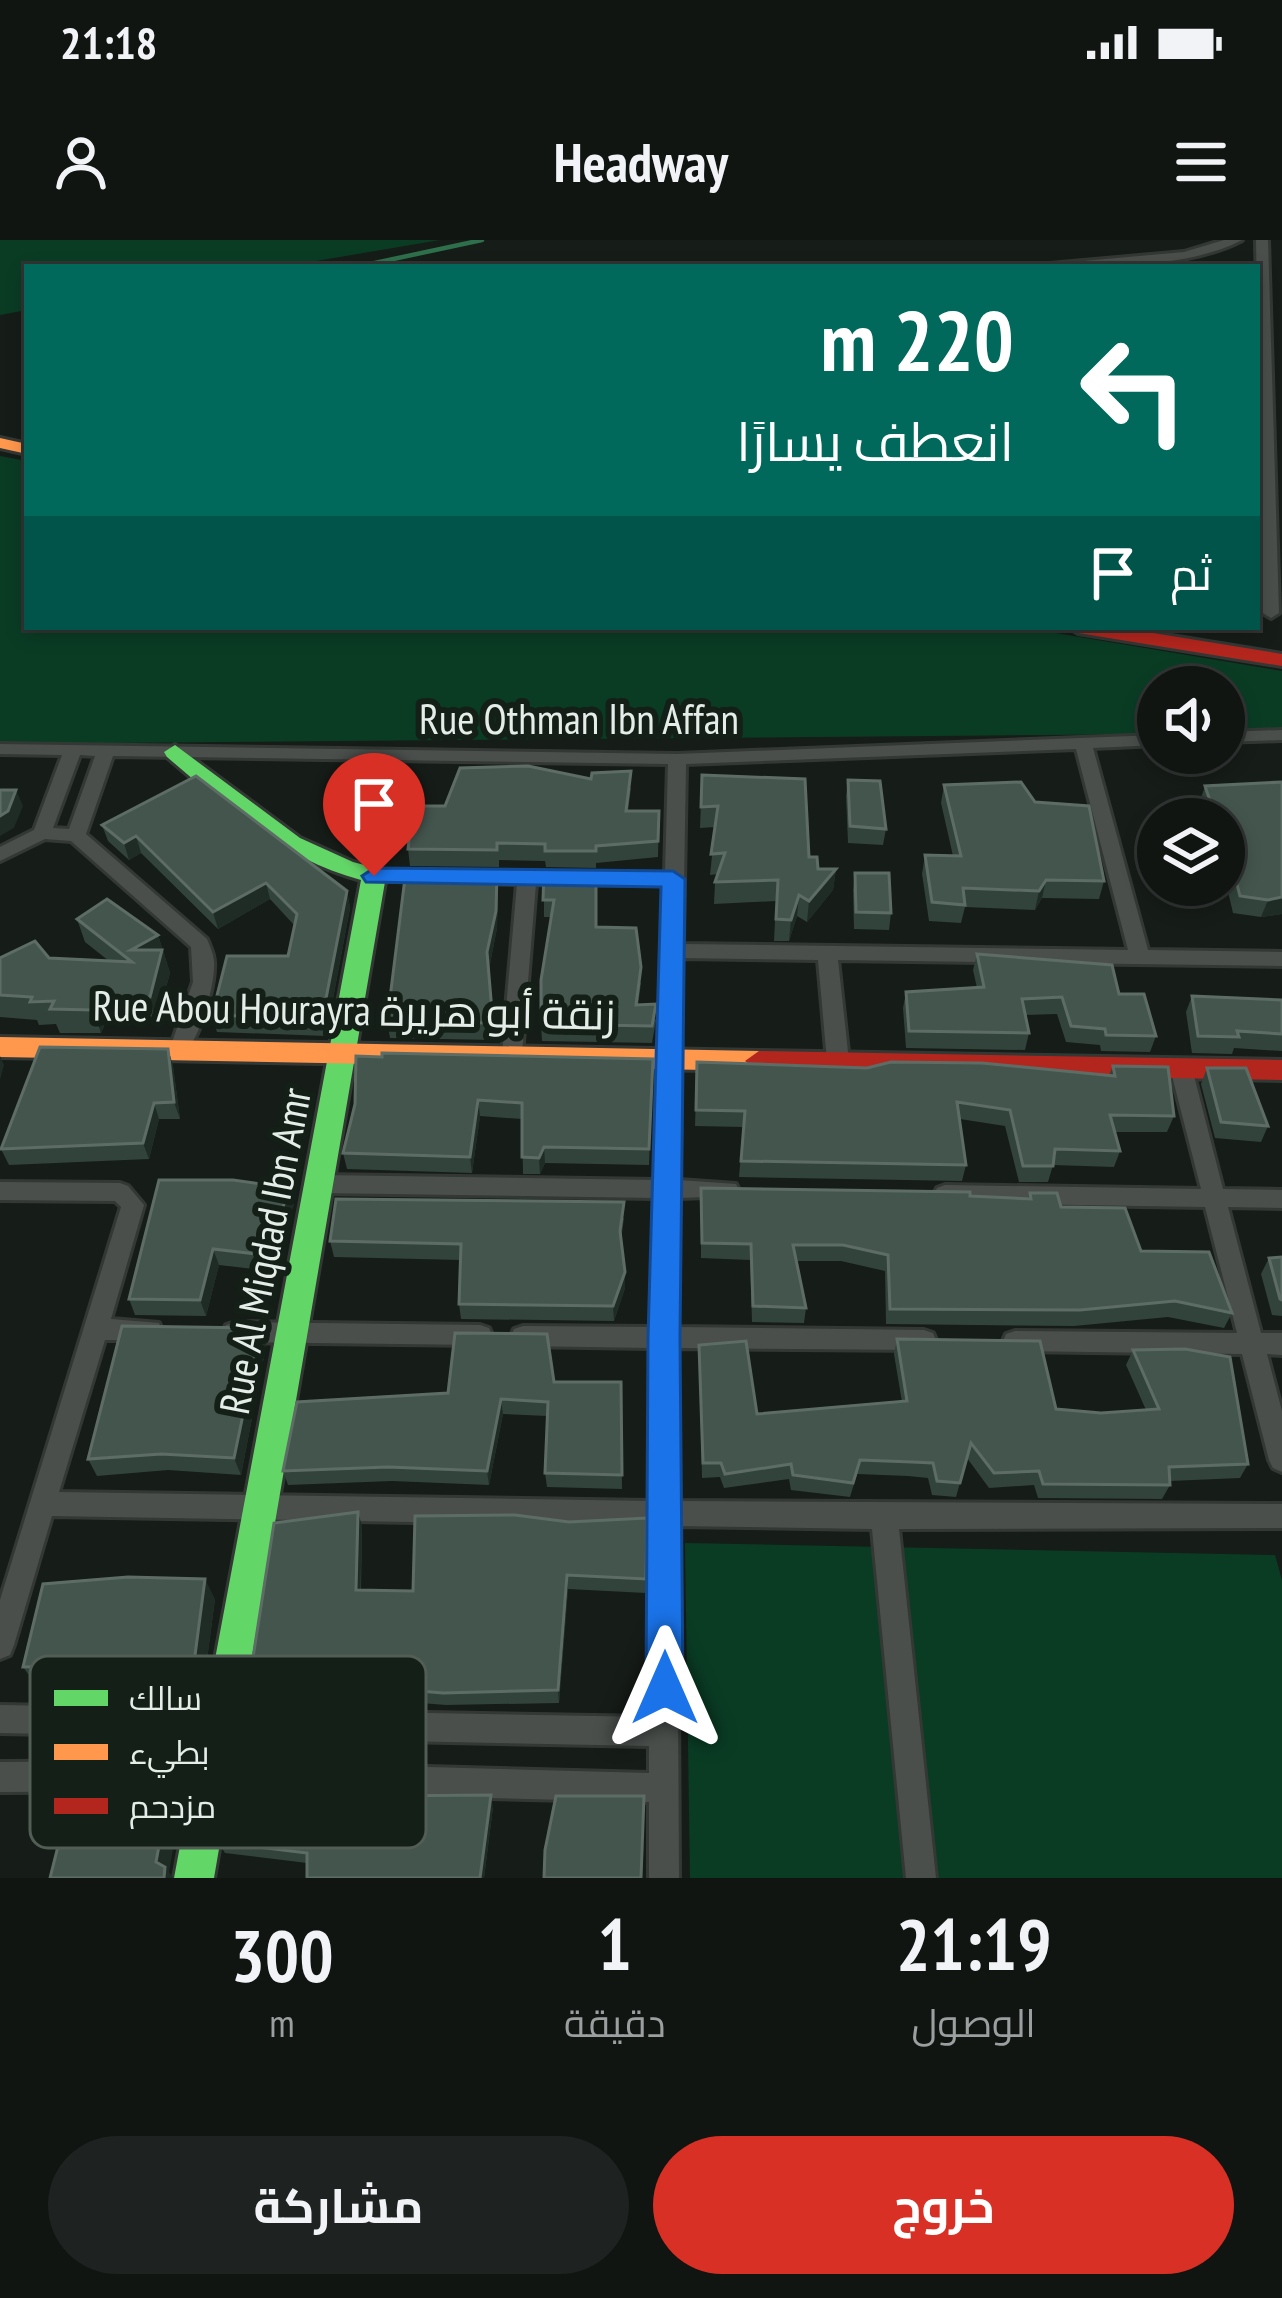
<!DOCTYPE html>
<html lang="ar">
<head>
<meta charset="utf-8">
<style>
  :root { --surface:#101512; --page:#1e2220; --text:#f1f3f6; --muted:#9c9f9f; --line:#303432; --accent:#d93025 }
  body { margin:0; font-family:"PT Sans Narrow",Cairo,sans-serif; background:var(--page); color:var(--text); direction:rtl; height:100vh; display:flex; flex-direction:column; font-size:45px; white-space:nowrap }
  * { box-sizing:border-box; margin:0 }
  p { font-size:39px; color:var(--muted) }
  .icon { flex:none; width:66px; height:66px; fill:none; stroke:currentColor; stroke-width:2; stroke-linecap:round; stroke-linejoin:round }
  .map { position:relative; height:1638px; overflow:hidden; direction:ltr }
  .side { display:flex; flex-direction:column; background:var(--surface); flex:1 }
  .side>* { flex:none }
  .hud { position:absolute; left:24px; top:24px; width:1236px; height:366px; border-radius:0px; box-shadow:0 6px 18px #0003,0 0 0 3px var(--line); direction:rtl; background:#00695c; color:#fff; overflow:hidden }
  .tools { position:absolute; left:1137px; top:426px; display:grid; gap:24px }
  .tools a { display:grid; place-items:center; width:108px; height:108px; border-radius:50%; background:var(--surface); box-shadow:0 6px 18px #0003,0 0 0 3px var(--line); font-size:60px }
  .pin { position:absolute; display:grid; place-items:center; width:102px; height:102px; color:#fff; margin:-123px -51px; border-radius:50% 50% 50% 0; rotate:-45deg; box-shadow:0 0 12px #0007 }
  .pin .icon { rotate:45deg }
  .me { position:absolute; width:132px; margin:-66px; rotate:0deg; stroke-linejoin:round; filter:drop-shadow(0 0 9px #0008) }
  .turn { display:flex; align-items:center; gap:42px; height:252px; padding:0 48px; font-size:54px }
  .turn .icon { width:156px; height:156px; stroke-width:2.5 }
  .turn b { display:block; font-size:84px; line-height:102px }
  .then { display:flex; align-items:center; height:114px; padding:0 48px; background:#0003; gap:24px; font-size:45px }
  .eta { display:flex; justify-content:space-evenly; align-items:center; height:204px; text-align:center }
  .eta b { font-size:72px; font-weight:700; line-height:84px }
  .primary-button { display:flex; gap:24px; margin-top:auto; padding:24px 48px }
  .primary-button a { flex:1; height:138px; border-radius:72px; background:var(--accent); color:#fff; font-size:48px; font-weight:700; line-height:138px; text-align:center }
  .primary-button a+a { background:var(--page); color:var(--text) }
  .status { display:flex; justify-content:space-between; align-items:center; height:84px; padding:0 60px; background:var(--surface); direction:ltr }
  .status svg { height:33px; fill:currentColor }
  header { display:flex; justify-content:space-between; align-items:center; height:156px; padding:0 48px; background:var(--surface); font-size:54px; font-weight:700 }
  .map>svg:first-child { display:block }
</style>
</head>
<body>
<div class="status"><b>21:18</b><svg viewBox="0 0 49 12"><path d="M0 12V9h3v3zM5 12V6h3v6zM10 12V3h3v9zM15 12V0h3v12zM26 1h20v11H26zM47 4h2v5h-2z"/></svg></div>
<header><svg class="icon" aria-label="menu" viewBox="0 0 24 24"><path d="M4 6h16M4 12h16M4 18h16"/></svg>Headway<svg class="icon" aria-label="person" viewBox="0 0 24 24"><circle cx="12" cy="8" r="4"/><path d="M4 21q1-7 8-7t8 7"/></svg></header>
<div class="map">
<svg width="1282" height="1638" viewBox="0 0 1282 1638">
  <rect width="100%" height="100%" fill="#161c18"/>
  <g fill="#0a3c24">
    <path d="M 0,0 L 440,0 L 281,27 L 27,27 L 27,70 L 0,75 Z"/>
    <path d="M 0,216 L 27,221 L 27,387 L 1020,387 L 1282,431 L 1282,493 L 1224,493 L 1224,447 L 1158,447 L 1158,494 L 0,504 Z"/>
    <path d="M 685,1303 L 1275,1315 L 1282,1340 L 1282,1638 L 690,1638 Z"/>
  </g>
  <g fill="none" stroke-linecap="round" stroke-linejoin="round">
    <path stroke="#2e6f4c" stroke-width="4.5" d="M 356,27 L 482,0"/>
    <defs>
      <g id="street">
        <path d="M 1224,0 L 1242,0 C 1189,28 1104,27 1044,27 L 1050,24 L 1184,12 Z"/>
        <path d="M 1256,0 L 1268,0 L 1279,373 L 1271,378 L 1263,373 Z"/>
        <path d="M 1282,490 L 1282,500 L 1224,502 L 1224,492 Z"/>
        <path d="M 1158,495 L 1158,505 L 1093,508 L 1148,710 L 1282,712 L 1282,726 L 838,720 L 849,821 L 838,829 L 827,821 L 818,720 L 682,718 L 679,940 L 736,944 L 739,950 L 736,956 L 678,958 L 676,1087 L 924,1090 L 933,1093 L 936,1100 L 933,1107 L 924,1110 L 676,1108 L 677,1261 L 1282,1264 L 1282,1288 L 899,1289 L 936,1638 L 906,1638 L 872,1289 L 677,1286 L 679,1638 L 649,1638 L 649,1562 L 210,1551 L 0,1552 L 0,1522 L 210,1521 L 649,1533 L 649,1506 L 0,1493 L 0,1465 L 650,1477 L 651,1286 L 52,1276 L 14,1405 L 10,1415 L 0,1419 L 0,1360 L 121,967 L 115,961 L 0,960 L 0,942 L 120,943 L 128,946 L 144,965 L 111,1079 L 159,1083 L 162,1090 L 159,1097 L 150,1100 L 105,1100 L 59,1252 L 651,1261 L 652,1108 L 523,1106 L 514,1103 L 511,1096 L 514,1089 L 523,1086 L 652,1087 L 656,958 L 321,953 L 313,950 L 310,944 L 313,938 L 321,935 L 656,940 L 665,645 L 536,644 L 522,814 L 512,822 L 502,814 L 517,644 L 471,643 L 462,637 L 471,631 L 665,633 L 668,524 L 113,516 L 86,594 L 207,699 C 211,709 215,717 214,727 C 214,748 198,807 180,816 L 170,808 L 193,742 L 191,707 L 71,601 L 45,599 L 0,621 L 0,607 L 34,590 L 62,515 L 0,514 L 0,504 L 677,514 ZM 1076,509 L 1128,710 L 683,704 L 686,524 ZM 80,515 L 95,516 L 69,589 L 53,588 Z"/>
        <path d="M 374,630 L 434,630 L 443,636 L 434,642 L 367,640 L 365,636 Z"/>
        <path d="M 1181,820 L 1192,828 L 1223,949 L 1282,950 L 1282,968 L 1228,967 L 1261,1093 L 1282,1093 L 1282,1115 L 1267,1114 L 1282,1171 L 1282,1232 L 1273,1228 L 1269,1220 L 1242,1114 L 1015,1111 L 1006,1108 L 1003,1101 L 1006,1094 L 1015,1091 L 1237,1093 L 1205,967 L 945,963 L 937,960 L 934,954 L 937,948 L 945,945 L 1201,949 L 1170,828 Z"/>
        <path d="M 235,1082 L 480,1085 L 489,1088 L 492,1095 L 489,1102 L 480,1105 L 235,1102 L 226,1099 L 223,1092 L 226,1085 Z"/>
      </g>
      <path id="fast" d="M 175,505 L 300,598 L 353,622 L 383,630 L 386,636 L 214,1638 L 174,1638 L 361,640 C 283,619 227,568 167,517 L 164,512 Z"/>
      <g id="slow">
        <path d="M 0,198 L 27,204 L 27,214 L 0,208 Z"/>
        <path d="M 0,797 L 759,811 L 773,821 L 759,831 L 0,817 Z"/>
      </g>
      <g id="jam">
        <path d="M 1068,387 L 1116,387 L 1282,414 L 1282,426 L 1078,393 Z"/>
        <path d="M 759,811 L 1282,820 L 1282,840 L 759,831 L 745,821 Z"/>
      </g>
    </defs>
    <use href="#street" stroke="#333835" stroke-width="6"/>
    <use href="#fast" stroke="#333835" stroke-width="6"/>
    <use href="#slow" stroke="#333835" stroke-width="6"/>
    <use href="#jam" stroke="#333835" stroke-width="6"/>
    <use href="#street" fill="#4a4f4c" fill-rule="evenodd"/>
    <use href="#fast" fill="#63d668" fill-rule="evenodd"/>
    <use href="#slow" fill="#ff974d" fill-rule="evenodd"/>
    <use href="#jam" fill="#b3261e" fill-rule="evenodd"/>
  </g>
  <g fill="#31433b">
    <path d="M 702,535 L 809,617 L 818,629 L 836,629 L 833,650 L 807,682 L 797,676 L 789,701 L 774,701 L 776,661 L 714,664 L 715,642 L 718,634 L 710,635 L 715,587 L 700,588 Z"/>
    <path d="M 848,540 L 886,589 L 883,605 L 848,603 L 846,556 Z"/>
    <path d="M 1282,542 L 1282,674 L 1261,677 L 1233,673 L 1224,635 L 1224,579 L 1204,579 L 1199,564 L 1205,546 Z"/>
    <path d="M 944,545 L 1035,562 L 1104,641 L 1099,659 L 1042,658 L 1035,670 L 965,667 L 961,683 L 929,681 L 922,634 L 925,615 L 953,616 L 941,563 Z"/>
    <path d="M 631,548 L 628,571 L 659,571 L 658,617 L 596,623 L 596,628 L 546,627 L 545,621 L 499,620 L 499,627 L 410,626 L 408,609 L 445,566 Z"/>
    <path d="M 102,585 L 347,651 L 350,668 L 326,796 L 217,792 L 212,775 L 288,716 L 294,685 L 270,659 L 218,689 L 141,613 L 129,620 L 108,601 Z"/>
    <path d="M 1158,596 L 1158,632 L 1154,610 Z"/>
    <path d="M 544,632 L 597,687 L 641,743 L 638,765 L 656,780 L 652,803 L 542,801 L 541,784 L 551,677 L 544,677 Z"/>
    <path d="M 855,633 L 891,673 L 889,690 L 854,689 L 853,650 Z"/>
    <path d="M 498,648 L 497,688 L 489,729 L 494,800 L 390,798 L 387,782 Z"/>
    <path d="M 77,679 L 158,695 L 170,733 L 157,780 L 106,782 L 101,793 L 60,793 L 56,784 L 39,785 L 37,780 L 0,777 L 0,718 L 109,721 L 85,702 Z"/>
    <path d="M 977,714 L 1119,754 L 1156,796 L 1150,812 L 1101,811 L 1100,805 L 1066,802 L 1057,774 L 1025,775 L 1029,793 L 1025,810 L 906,808 L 903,768 L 906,752 L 977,748 L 973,730 Z"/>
    <path d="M 1192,756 L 1282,760 L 1282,811 L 1234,808 L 1232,814 L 1192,813 L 1186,772 Z"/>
    <path d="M 168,809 L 173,826 L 180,879 L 159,879 L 149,919 L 9,925 L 1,909 Z"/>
    <path d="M 653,819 L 649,925 L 545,923 L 540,934 L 523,934 L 522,879 L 480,876 L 472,933 L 347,929 L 343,913 L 355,864 Z"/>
    <path d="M 697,822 L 1109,835 L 1113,826 L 1174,876 L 1167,892 L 1114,892 L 1120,911 L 1114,927 L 1053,925 L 1048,942 L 1019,942 L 1005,886 L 960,879 L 966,925 L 962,941 L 739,937 L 743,887 L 695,886 Z"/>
    <path d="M 1207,828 L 1268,886 L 1261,902 L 1215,898 L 1201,844 Z"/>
    <path d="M 290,948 L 294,964 L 282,999 L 279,1032 L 219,1025 L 206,1076 L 135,1075 L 129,1059 Z"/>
    <path d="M 701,948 L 1028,958 L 1030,953 L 1061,967 L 1141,1011 L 1232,1073 L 1224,1088 L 1168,1077 L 1074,1086 L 886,1084 L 885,1031 L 841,1021 L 796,1021 L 806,1068 L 804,1083 L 752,1082 L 750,1020 L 701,1018 Z"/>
    <path d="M 624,978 L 621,1000 L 625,1048 L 614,1081 L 461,1079 L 459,1064 L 461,1020 L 334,1017 L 330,1001 Z"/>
    <path d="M 1282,1017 L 1282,1076 L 1272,1075 L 1261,1034 L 1269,1018 Z"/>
    <path d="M 897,1099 L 1056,1169 L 1101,1173 L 1146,1170 L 1126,1125 L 1133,1110 L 1248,1224 L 1240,1238 L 1170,1241 L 1170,1245 L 1162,1259 L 1038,1258 L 1034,1245 L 989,1248 L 967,1218 L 956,1257 L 932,1255 L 928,1238 L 908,1236 L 857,1234 L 850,1257 L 791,1250 L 789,1239 L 724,1248 L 720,1237 L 702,1238 L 699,1105 L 757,1174 L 902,1162 L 894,1114 Z"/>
    <path d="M 266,1106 L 241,1235 L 168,1230 L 97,1236 L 88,1219 Z"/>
    <path d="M 554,1142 L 621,1142 L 622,1249 L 547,1247 L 545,1233 L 547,1176 L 503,1174 L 489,1245 L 392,1241 L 288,1245 L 283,1231 L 448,1153 Z"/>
    <path d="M 647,1278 L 646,1353 L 568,1349 L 559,1463 L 446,1465 L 256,1450 L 250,1437 L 362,1286 L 361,1350 L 413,1351 L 569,1282 Z"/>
    <path d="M 215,1359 L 204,1442 L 37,1446 L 23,1427 Z"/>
    <path d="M 380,1556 L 493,1567 L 484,1638 L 307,1638 L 307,1623 L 225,1613 L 218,1602 Z"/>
  </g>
  <g fill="#1e2c25">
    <path d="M 16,550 L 23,566 L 14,588 L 0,596 L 0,576 Z"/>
    <path d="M 136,596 L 141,613 L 129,620 L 124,603 Z"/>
    <path d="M 836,629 L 833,650 L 807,682 L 809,661 Z"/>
    <path d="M 497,632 L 497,688 L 489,729 L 494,800 L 487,712 Z"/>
    <path d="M 1046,640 L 1042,658 L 1035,670 L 1039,651 Z"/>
    <path d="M 266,643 L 270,659 L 218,689 L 213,672 Z"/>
    <path d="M 347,651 L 350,668 L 326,796 L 322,779 Z"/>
    <path d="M 799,655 L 797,676 L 789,701 L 791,680 Z"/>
    <path d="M 1282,657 L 1282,674 L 1261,677 L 1268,660 Z"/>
    <path d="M 158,695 L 170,733 L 157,780 L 131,710 Z"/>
    <path d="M 97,759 L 106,782 L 101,793 L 93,770 Z"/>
    <path d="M 168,809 L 173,826 L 180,879 L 174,862 Z"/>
    <path d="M 0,816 L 4,825 L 0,840 Z"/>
    <path d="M 478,860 L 480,876 L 472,933 L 470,917 Z"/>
    <path d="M 154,863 L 159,879 L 149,919 L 143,903 Z"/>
    <path d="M 544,907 L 545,923 L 540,934 L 539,918 Z"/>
    <path d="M 290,948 L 294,964 L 282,999 L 279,1032 L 274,1016 L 277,983 Z"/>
    <path d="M 213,1009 L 219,1025 L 206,1076 L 200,1060 Z"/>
    <path d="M 625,1032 L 625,1048 L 614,1081 L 613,1066 Z"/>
    <path d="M 261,1088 L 266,1106 L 241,1235 L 234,1218 Z"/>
    <path d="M 501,1159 L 503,1174 L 489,1245 L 487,1231 Z"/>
    <path d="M 358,1272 L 362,1286 L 360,1363 L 356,1350 Z"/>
    <path d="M 567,1335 L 568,1349 L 559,1463 L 558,1450 Z"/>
    <path d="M 205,1339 L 215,1359 L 204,1442 L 194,1423 Z"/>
    <path d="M 170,1547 L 181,1564 L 169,1632 L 173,1638 L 164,1638 L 156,1622 Z"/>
    <path d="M 491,1555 L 493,1567 L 484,1638 L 480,1638 Z"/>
  </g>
  <g fill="#44554e" stroke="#5d6d66" stroke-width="3">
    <path d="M 528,526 L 591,539 L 592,533 L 631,531 L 626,571 L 659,571 L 658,601 L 596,606 L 596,611 L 545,611 L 545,604 L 497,603 L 497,610 L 408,609 L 413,566 L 445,566 L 460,528 Z"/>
    <path d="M 702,535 L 805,539 L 809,617 L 817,617 L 818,629 L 836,629 L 809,661 L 799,655 L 791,680 L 776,679 L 778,640 L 715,642 L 725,613 L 711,614 L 718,566 L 701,567 Z"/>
    <path d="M 196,536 L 347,651 L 322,779 L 212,775 L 227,716 L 288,716 L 297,674 L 266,643 L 213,672 L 136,596 L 124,603 L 102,585 Z"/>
    <path d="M 848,540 L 880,541 L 886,589 L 850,586 Z"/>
    <path d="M 1021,542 L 1035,562 L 1089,566 L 1104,641 L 1046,640 L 1039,651 L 963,648 L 965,665 L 932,662 L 925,615 L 961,616 L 944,545 Z"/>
    <path d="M 1282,542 L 1282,657 L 1268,660 L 1240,656 L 1230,617 L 1224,617 L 1224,579 L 1216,579 L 1205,546 Z"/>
    <path d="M 0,550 L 16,550 L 8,571 L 0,576 Z"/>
    <path d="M 406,630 L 497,632 L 496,671 L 487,712 L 493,783 L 387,782 Z"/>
    <path d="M 544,632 L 596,632 L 596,687 L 636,688 L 641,727 L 636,765 L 656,764 L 652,786 L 541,784 L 541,740 L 554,660 L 543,660 Z"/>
    <path d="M 855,633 L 889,633 L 891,673 L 856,672 Z"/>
    <path d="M 107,659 L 158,695 L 131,710 L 162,710 L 150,757 L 97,759 L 93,770 L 50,769 L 54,761 L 30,762 L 32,757 L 0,755 L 0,718 L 35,701 L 49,718 L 132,722 L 77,679 Z"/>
    <path d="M 977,714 L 1112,725 L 1119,754 L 1144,754 L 1156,796 L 1106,795 L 1105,789 L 1071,786 L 1062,757 L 1022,759 L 1029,793 L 909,791 L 906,752 L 984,747 Z"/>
    <path d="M 1192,756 L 1282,760 L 1282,794 L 1237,791 L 1239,797 L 1198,796 Z"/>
    <path d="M 40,807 L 168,809 L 174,862 L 154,863 L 143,903 L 1,909 Z"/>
    <path d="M 382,813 L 653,819 L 649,909 L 544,907 L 539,918 L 522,917 L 522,863 L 478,860 L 470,917 L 343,913 L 355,864 L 356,816 L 382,817 Z"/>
    <path d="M 697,822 L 867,828 L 891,822 L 982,823 L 1115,836 L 1113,826 L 1168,827 L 1174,876 L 1110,875 L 1120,911 L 1055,909 L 1053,926 L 1023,926 L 1010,870 L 957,862 L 966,925 L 741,921 L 745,871 L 696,870 Z"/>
    <path d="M 1207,828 L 1246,828 L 1268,886 L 1221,882 Z"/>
    <path d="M 159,940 L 233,940 L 290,948 L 277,983 L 274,1016 L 213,1009 L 200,1060 L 129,1059 Z"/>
    <path d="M 701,948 L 970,952 L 970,956 L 1031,959 L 1030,953 L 1057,953 L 1061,967 L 1125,968 L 1141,1011 L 1209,1012 L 1232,1073 L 1175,1061 L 1080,1070 L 890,1069 L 888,1015 L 843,1005 L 793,1005 L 806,1068 L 753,1066 L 751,1004 L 702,1003 Z"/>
    <path d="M 336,959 L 624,962 L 620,991 L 625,1032 L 613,1066 L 459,1064 L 461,1004 L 330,1001 Z"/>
    <path d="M 1282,1017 L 1282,1060 L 1280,1059 L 1269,1018 Z"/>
    <path d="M 122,1086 L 261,1088 L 234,1218 L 161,1214 L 88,1219 Z"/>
    <path d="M 455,1093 L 547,1094 L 554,1142 L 621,1142 L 622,1235 L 545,1233 L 548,1162 L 501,1159 L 487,1231 L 388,1227 L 283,1231 L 297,1162 L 448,1153 Z"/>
    <path d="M 897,1099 L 1040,1101 L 1056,1169 L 1101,1173 L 1159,1169 L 1133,1110 L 1185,1109 L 1230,1117 L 1248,1224 L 1169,1227 L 1170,1245 L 1043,1244 L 1039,1231 L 994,1233 L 971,1203 L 960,1243 L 937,1241 L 933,1223 L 912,1222 L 860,1220 L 853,1243 L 793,1235 L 791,1224 L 725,1234 L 721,1223 L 703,1223 L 699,1105 L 746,1101 L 757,1174 L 907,1161 Z"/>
    <path d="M 358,1272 L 356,1350 L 413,1351 L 415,1276 L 515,1275 L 569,1282 L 647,1278 L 646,1339 L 567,1335 L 558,1450 L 443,1453 L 250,1437 L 274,1283 Z"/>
    <path d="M 128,1337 L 205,1339 L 194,1423 L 23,1427 L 43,1344 Z"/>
    <path d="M 73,1547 L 170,1547 L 156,1622 L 165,1627 L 164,1638 L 50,1638 Z"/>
    <path d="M 303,1547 L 378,1550 L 376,1556 L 491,1555 L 480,1638 L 307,1638 L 307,1613 L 218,1602 L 229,1549 Z"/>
    <path d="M 556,1556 L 644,1556 L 641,1638 L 544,1638 L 545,1610 Z"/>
  </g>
  <path fill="#1a73e8" stroke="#114b97" stroke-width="3" d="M 374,628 L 673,631 L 685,639 L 680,1097 L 683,1448 L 678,1461 L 665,1466 L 652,1461 L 646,1448 L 648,1097 L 661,647 L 366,642 L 362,636 Z"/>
  <g text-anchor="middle" stroke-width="12" stroke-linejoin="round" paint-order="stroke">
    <g font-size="42" fill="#e5ede8" stroke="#131f17">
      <text x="579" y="494">Rue Othman Ibn Affan</text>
      <text transform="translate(354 770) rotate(1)" y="15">Rue Abou Hourayra زنقة أبو هريرة</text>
      <text transform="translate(265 1011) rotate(-79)" y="15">Rue Al Miqdad Ibn Amr</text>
    </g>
  </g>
  <rect x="30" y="1416" width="396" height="192" rx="18" fill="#131f17" stroke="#525d56" stroke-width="3"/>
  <rect x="54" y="1450" width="54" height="16" fill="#63d668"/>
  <rect x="54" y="1504" width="54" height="16" fill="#ff974d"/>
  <rect x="54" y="1558" width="54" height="16" fill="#b3261e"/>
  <g font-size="33" fill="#e5ede8">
    <text x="129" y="1470">سالك</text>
    <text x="129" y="1524">بطيء</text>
    <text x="129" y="1578">مزدحم</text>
  </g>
</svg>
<div class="tools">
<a><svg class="icon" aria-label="sound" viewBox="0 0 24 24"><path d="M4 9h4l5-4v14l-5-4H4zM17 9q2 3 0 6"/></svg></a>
<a><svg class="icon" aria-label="layers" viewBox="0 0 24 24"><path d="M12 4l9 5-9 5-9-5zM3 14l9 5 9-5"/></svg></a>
</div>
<div class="pin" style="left:374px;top:636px;background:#d93025"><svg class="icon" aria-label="arrive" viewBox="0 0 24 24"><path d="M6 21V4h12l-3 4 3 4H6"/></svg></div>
<svg class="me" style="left:665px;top:1448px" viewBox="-20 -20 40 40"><path d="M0-17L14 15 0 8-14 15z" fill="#1a73e8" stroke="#fff" stroke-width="4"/></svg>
<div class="hud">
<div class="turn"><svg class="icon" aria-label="left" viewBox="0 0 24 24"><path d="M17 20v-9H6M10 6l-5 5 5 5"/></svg><div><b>220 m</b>انعطف يسارًا</div></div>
<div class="then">ثم<svg class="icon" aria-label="arrive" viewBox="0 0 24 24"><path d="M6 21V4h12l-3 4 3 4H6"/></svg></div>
</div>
</div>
<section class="side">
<div class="eta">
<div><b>21:19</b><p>الوصول</p></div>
<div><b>1</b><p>دقيقة</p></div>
<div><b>300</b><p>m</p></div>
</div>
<div class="primary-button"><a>خروج</a><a>مشاركة</a></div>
</section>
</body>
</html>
